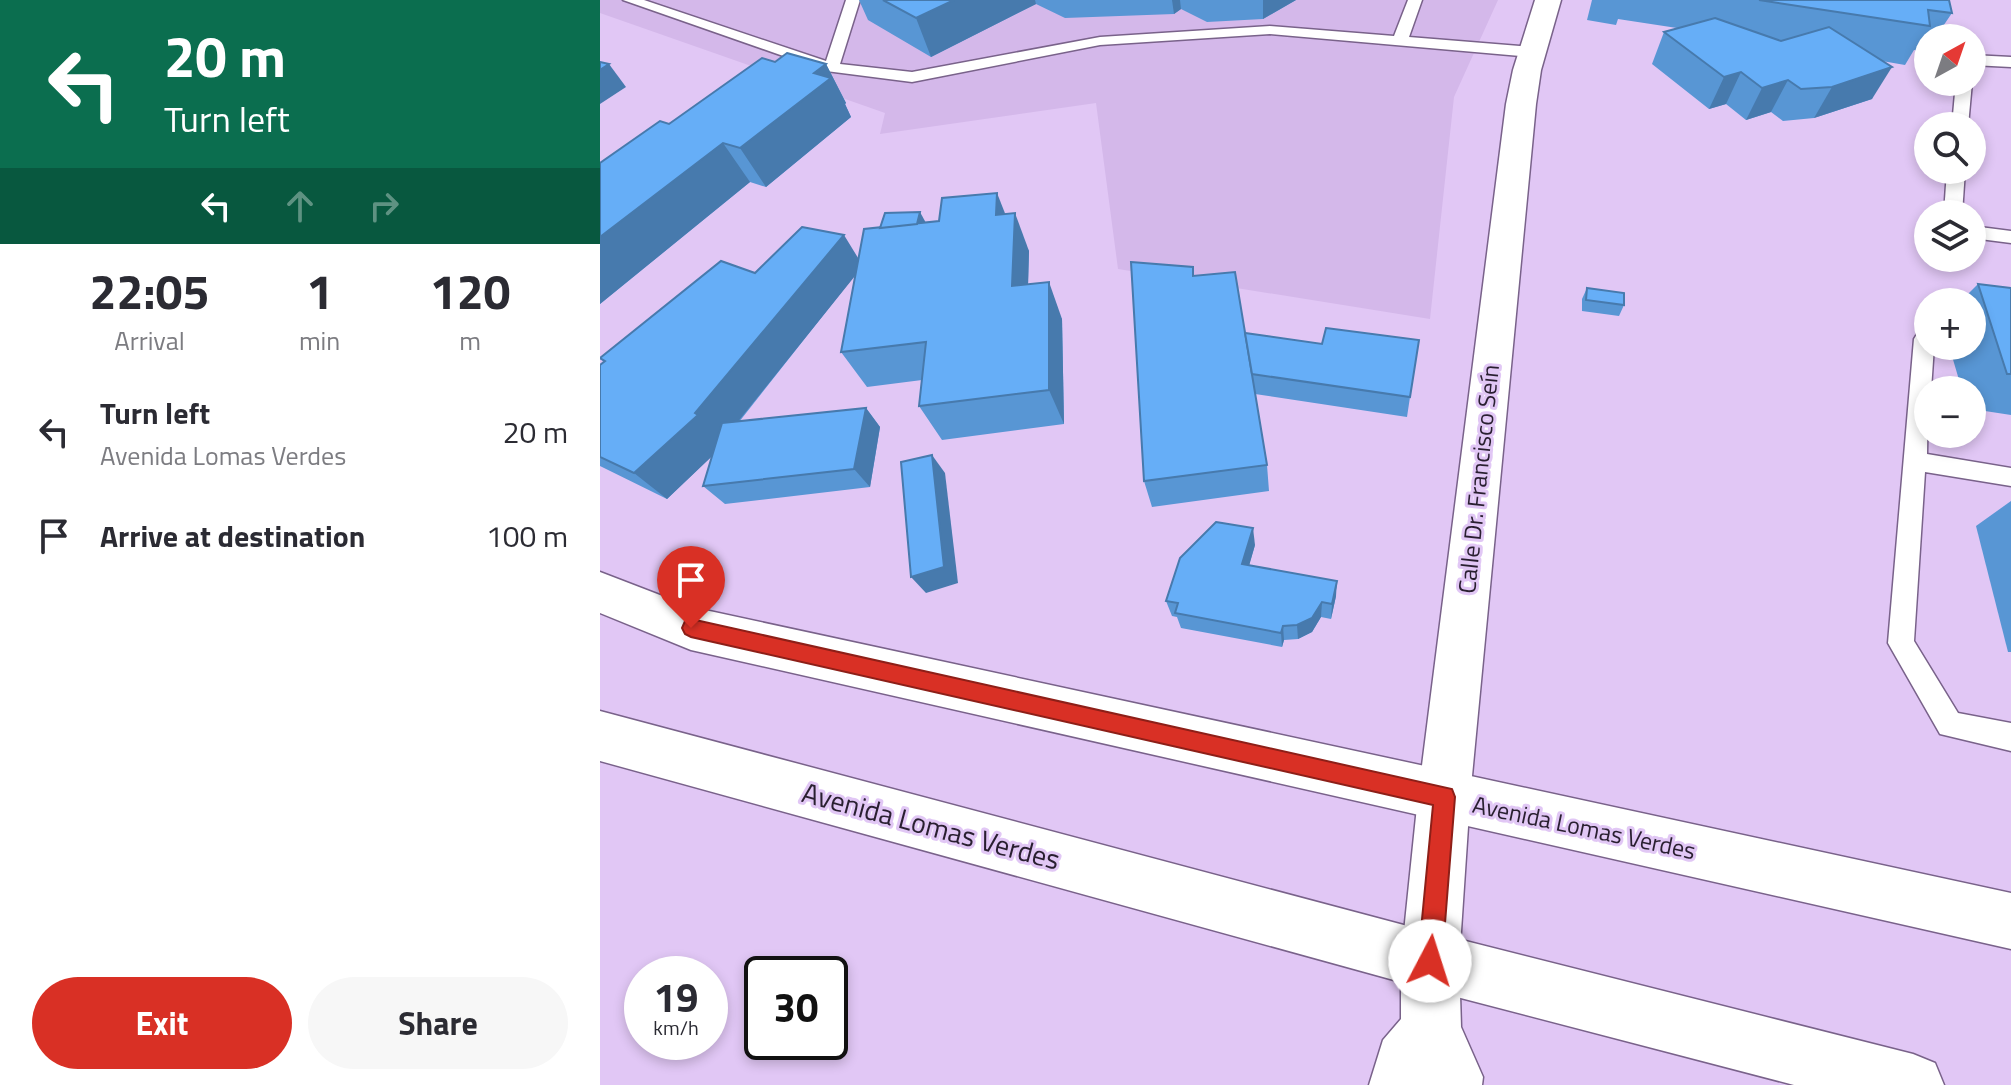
<!DOCTYPE html>
<html lang="en">
<head>
<meta charset="utf-8">
<style>
  :root { --surface:#fff; --page:#f7f7f7; --text:#2b2b33; --muted:#7c7c81; --accent:#d93025 }
  body { margin:0; font-family:"Titillium Web",sans-serif; background:var(--page); color:var(--text); height:100vh; display:flex; flex-direction:column; font-size:30px; white-space:nowrap }
  * { box-sizing:border-box; margin:0 }
  p { font-size:26px; color:var(--muted) }
  .icon { flex:none; width:44px; height:44px; fill:none; stroke:currentColor; stroke-width:2; stroke-linecap:round; stroke-linejoin:round }
  .map { position:relative; flex:1; overflow:hidden }
  .sheet { display:flex; flex-direction:column; background:var(--surface); width:600px }
  .sheet>* { flex:none }
  .guide { background:#0b6e4f; color:#fff; overflow:hidden }
  .needle { width:52px; rotate:40deg }
  .controls { position:absolute; left:1314px; top:24px; display:grid; gap:16px }
  .controls a { display:grid; place-items:center; width:72px; height:72px; border-radius:50%; background:var(--surface); box-shadow:0 4px 12px #0003; font-size:40px }
  .speed { position:absolute; left:24px; top:956px; display:flex; gap:16px; font-size:40px; font-weight:700; text-align:center }
  .speed>* { display:grid; place-content:center; width:104px; height:104px; border-radius:50%; background:var(--surface); box-shadow:0 4px 12px #0003; line-height:1 }
  .speed small { font-size:20px; font-weight:400 }
  .speed .limit { border:4px solid #111; border-radius:12px; background:#fff; color:#111 }
  .pin { position:absolute; display:grid; place-items:center; width:68px; height:68px; color:#fff; margin:-82px -34px; border-radius:50% 50% 50% 0; rotate:-45deg; box-shadow:0 0 8px #0007 }
  .pin .icon { rotate:45deg }
  .me { position:absolute; width:88px; margin:-44px; rotate:5deg; stroke-linejoin:round; filter:drop-shadow(0 0 6px #0008) }
  .turn { display:flex; align-items:center; gap:28px; height:168px; padding:0 32px; font-size:36px }
  .turn .icon { width:104px; height:104px; stroke-width:2.5 }
  .turn b { display:block; font-size:56px; line-height:68px }
  .lanes { display:flex; align-items:center; height:76px; padding:0 32px; background:#0003; justify-content:center; gap:40px; direction:ltr }
  .lanes .off { opacity:.35 }
  .eta { display:flex; justify-content:space-evenly; align-items:center; height:136px; text-align:center }
  .eta b { font-size:48px; font-weight:700; line-height:56px }
  .cta { display:flex; gap:16px; margin-top:auto; padding:16px 32px }
  .cta a { flex:1; height:92px; border-radius:48px; background:var(--accent); color:#fff; font-size:32px; font-weight:700; line-height:92px; text-align:center }
  .cta a+a { background:var(--page); color:var(--text) }
  ul { padding:0; list-style:none }
  li { display:flex; align-items:center; gap:24px; height:104px; padding:0 32px }
  li div { flex:1 }
  li b { display:block; font-size:30px }
  li em { font-style:normal }
  main { display:flex; flex:1; min-height:0 }
  .map>svg:first-child { display:block }
</style>
</head>
<body>
<main>
<section class="sheet">
<div class="guide">
<div class="turn"><svg class="icon" aria-label="left" viewBox="0 0 24 24"><path d="M17 20v-9H6M10 6l-5 5 5 5"/></svg><div><b>20 m</b>Turn left</div></div>
<div class="lanes"><svg class="icon" aria-label="left" viewBox="0 0 24 24"><path d="M17 20v-9H6M10 6l-5 5 5 5"/></svg><svg class="icon off" aria-label="ahead" viewBox="0 0 24 24"><path d="M12 20V5M6 11l6-6 6 6"/></svg><svg class="icon off" aria-label="right" viewBox="0 0 24 24"><path d="M7 20v-9h11M14 6l5 5-5 5"/></svg></div>
</div>
<div class="eta">
<div><b>22:05</b><p>Arrival</p></div>
<div><b>1</b><p>min</p></div>
<div><b>120</b><p>m</p></div>
</div>
<ul>
<li><svg class="icon" aria-label="left" viewBox="0 0 24 24"><path d="M17 20v-9H6M10 6l-5 5 5 5"/></svg><div><b>Turn left</b><p>Avenida Lomas Verdes</p></div><em>20 m</em></li>
<li><svg class="icon" aria-label="arrive" viewBox="0 0 24 24"><path d="M6 21V4h12l-3 4 3 4H6"/></svg><div><b>Arrive at destination</b></div><em>100 m</em></li>
</ul>
<div class="cta"><a>Exit</a><a>Share</a></div>
</section>
<div class="map">
<svg width="1411" height="1085" viewBox="0 0 1411 1085">
  <rect width="100%" height="100%" fill="#e1c7f5"/>
  <path fill="#d4b8ea" d="M 0,0 L 898,0 L 854,97 L 830,319 L 518,269 L 496,103 L 280,134 L 285,113 L 0,13 Z"/>
  <g fill="none" stroke-linecap="round" stroke-linejoin="round">
    <defs>
      <g id="lane">
        <path d="M 23,0 L 44,0 L 226,61 L 246,0 L 260,0 L 240,64 L 312,72 L 500,37 L 670,26 L 794,36 L 808,0 L 822,0 L 809,37 L 932,47 L 940,52 L 932,57 L 670,34 L 500,45 L 312,82 L 226,71 Z"/>
        <path d="M 1372,55 L 1411,57 L 1411,67 L 1372,65 Z"/>
        <path d="M 1356,82 L 1372,82 L 1368,126 L 1352,126 Z"/>
        <path d="M 1347,170 L 1365,170 L 1362,214 L 1344,214 Z"/>
        <path d="M 1372,226 L 1411,231 L 1411,243 L 1372,238 Z"/>
        <path d="M 1324,332 L 1328,333 L 1328,346 L 1334,346 L 1331,390 L 1328,390 L 1327,454 L 1411,468 L 1411,486 L 1325,472 L 1314,641 L 1358,713 L 1411,723 L 1411,751 L 1340,734 L 1288,643 L 1314,339 L 1317,334 Z"/>
      </g>
      <path id="street" d="M 935,0 L 961,0 L 941,70 L 936,104 L 870,797 L 859,961 L 861,1027 L 883,1077 L 882,1085 L 769,1085 L 783,1040 L 801,1019 L 801,961 L 818,797 L 906,104 L 913,70 Z"/>
      <g id="primary">
        <path d="M 0,572 L 91,607 L 1411,893 L 1411,949 L 91,650 L 0,613 Z"/>
        <path d="M 0,711 L 830,932 L 1313,1054 L 1335,1063 L 1344,1085 L 1194,1085 L 830,990 L 0,761 Z"/>
      </g>
    </defs>
    <use href="#lane" stroke="#79628a" stroke-width="3"/>
    <use href="#street" stroke="#79628a" stroke-width="3"/>
    <use href="#primary" stroke="#79628a" stroke-width="3"/>
    <use href="#lane" fill="#fff" fill-rule="evenodd"/>
    <use href="#street" fill="#fff" fill-rule="evenodd"/>
    <use href="#primary" fill="#fff" fill-rule="evenodd"/>
  </g>
  <g fill="#5896d4">
    <path d="M 259,0 L 696,0 L 663,19 L 607,22 L 581,9 L 574,14 L 465,18 L 436,4 L 331,57 L 268,20 Z"/>
    <path d="M 992,0 L 1349,0 L 1352,13 L 1335,38 L 1328,38 L 1328,49 L 1326,52 L 1314,50 L 1305,65 L 1282,61 L 1272,99 L 1214,118 L 1183,121 L 1171,112 L 1146,120 L 1126,104 L 1109,109 L 1052,64 L 1064,32 L 1077,28 L 1018,19 L 1016,25 L 987,20 Z"/>
    <path d="M 175,62 L 226,64 L 246,103 L 245,104 L 251,117 L 166,187 L 150,182 L 0,304 L 0,163 Z"/>
    <path d="M 405,214 L 429,251 L 428,284 L 462,319 L 464,424 L 342,440 L 319,406 L 322,380 L 267,387 L 241,352 L 255,275 L 139,422 L 266,408 L 280,427 L 270,487 L 125,504 L 103,486 L 112,456 L 67,499 L 0,466 L 0,365 L 4,362 L 0,359 L 155,273 L 259,258 L 326,223 Z"/>
    <path d="M 594,276 L 645,333 L 810,397 L 807,417 L 655,394 L 667,465 L 669,491 L 552,507 L 544,481 Z"/>
    <path d="M 1378,284 L 1411,288 L 1411,415 L 1372,409 L 1372,390 L 1362,390 L 1349,346 L 1372,346 L 1372,302 L 1360,302 Z"/>
    <path d="M 987,288 L 1024,305 L 1019,316 L 982,311 L 982,299 Z"/>
    <path d="M 1411,501 L 1411,652 L 1408,652 L 1376,526 Z"/>
    <path d="M 655,545 L 649,565 L 736,596 L 731,619 L 721,617 L 712,632 L 698,639 L 684,640 L 682,647 L 581,628 L 577,617 L 572,616 L 566,601 Z"/>
  </g>
  <g fill="#477aad">
    <path d="M 354,0 L 435,0 L 436,4 L 331,57 L 316,18 Z"/>
    <path d="M 572,0 L 580,0 L 581,9 L 574,14 Z"/>
    <path d="M 663,0 L 696,0 L 663,19 Z"/>
    <path d="M 9,64 L 26,87 L 0,104 L 0,70 Z"/>
    <path d="M 226,64 L 246,103 L 245,104 L 251,117 L 166,187 L 140,148 L 214,73 Z"/>
    <path d="M 1292,67 L 1272,99 L 1214,118 L 1232,87 Z"/>
    <path d="M 1141,72 L 1126,104 L 1109,109 L 1124,77 Z"/>
    <path d="M 1188,80 L 1171,112 L 1146,120 L 1162,88 Z"/>
    <path d="M 123,143 L 150,182 L 0,304 L 0,237 Z"/>
    <path d="M 397,193 L 412,231 L 396,215 Z"/>
    <path d="M 320,212 L 326,223 L 312,244 Z"/>
    <path d="M 415,213 L 429,251 L 427,323 L 412,286 Z"/>
    <path d="M 244,235 L 263,266 L 124,439 L 127,442 L 67,499 L 34,473 L 95,413 Z"/>
    <path d="M 449,282 L 462,319 L 464,424 L 449,390 Z"/>
    <path d="M 266,408 L 280,427 L 270,487 L 254,469 Z"/>
    <path d="M 332,455 L 345,473 L 358,583 L 326,593 L 311,577 Z"/>
    <path d="M 653,528 L 655,545 L 645,580 L 642,564 Z"/>
    <path d="M 737,581 L 736,596 L 731,619 L 732,604 Z"/>
    <path d="M 722,602 L 721,617 L 712,632 L 698,639 L 697,625 Z"/>
    <path d="M 683,626 L 684,640 L 682,647 L 681,633 Z"/>
  </g>
  <g fill="#66aef7" stroke="#477aad" stroke-width="2">
    <path d="M 283,0 L 354,0 L 316,18 Z"/>
    <path d="M 1159,0 L 1349,0 L 1352,13 L 1328,10 L 1330,26 Z"/>
    <path d="M 1115,18 L 1181,41 L 1229,27 L 1292,67 L 1232,87 L 1201,89 L 1188,80 L 1162,88 L 1141,72 L 1124,77 L 1064,32 Z"/>
    <path d="M 187,53 L 226,64 L 214,73 L 231,78 L 140,148 L 123,143 L 0,237 L 0,163 L 60,121 L 69,124 L 162,58 L 175,62 Z"/>
    <path d="M 0,62 L 9,64 L 0,70 Z"/>
    <path d="M 397,193 L 396,215 L 415,213 L 412,286 L 449,282 L 449,390 L 319,406 L 326,342 L 241,352 L 264,229 L 339,221 L 342,198 Z"/>
    <path d="M 320,212 L 317,224 L 280,228 L 285,213 Z"/>
    <path d="M 202,227 L 244,235 L 95,413 L 98,415 L 34,473 L 0,457 L 0,365 L 5,361 L 0,358 L 121,261 L 155,273 Z"/>
    <path d="M 531,262 L 593,267 L 593,276 L 635,272 L 667,465 L 544,481 Z"/>
    <path d="M 1378,284 L 1411,288 L 1411,374 L 1407,374 Z"/>
    <path d="M 987,288 L 1024,293 L 1024,305 L 986,300 Z"/>
    <path d="M 726,328 L 819,340 L 810,397 L 652,374 L 645,333 L 722,344 Z"/>
    <path d="M 266,408 L 254,469 L 103,486 L 122,423 Z"/>
    <path d="M 332,455 L 344,567 L 311,577 L 301,462 Z"/>
    <path d="M 616,522 L 653,528 L 642,564 L 737,581 L 732,604 L 722,602 L 712,618 L 697,625 L 683,626 L 681,633 L 575,613 L 578,603 L 566,601 L 580,558 Z"/>
  </g>
  <path fill="#d93025" stroke="#8d1f18" stroke-width="2" d="M 91,619 L 852,789 L 855,797 L 842,961 L 839,969 L 830,973 L 822,969 L 818,961 L 833,805 L 91,637 L 85,634 L 82,628 L 85,621 Z"/>
  <g text-anchor="middle" stroke-width="6" stroke-linejoin="round" paint-order="stroke">
    <g font-size="24" fill="#291f30" stroke="#e1c7f5">
      <text transform="translate(879 479) rotate(-84)" y="8">Calle Dr. Francisco Seín</text>
      <text transform="translate(984 828) rotate(12)" y="8">Avenida Lomas Verdes</text>
    </g>
    <g font-size="28" fill="#291f30" stroke="#e1c7f5">
      <text transform="translate(331 826) rotate(15)" y="10">Avenida Lomas Verdes</text>
    </g>
  </g>
</svg>
<div class="controls">
<a><svg class="needle" viewBox="-14 -14 28 28"><path d="M0-13l5 13h-10z" fill="#e53935"/><path d="M0 13l5-13h-10z" fill="#7c7c81"/></svg></a>
<a><svg class="icon" aria-label="search" viewBox="0 0 24 24"><circle cx="10" cy="10" r="6"/><path d="M15 15l6 6"/></svg></a>
<a><svg class="icon" aria-label="layers" viewBox="0 0 24 24"><path d="M12 4l9 5-9 5-9-5zM3 14l9 5 9-5"/></svg></a>
<a>+</a>
<a>−</a>
</div>
<div class="speed"><div>19<small>km/h</small></div><div class="limit">30</div></div>
<div class="pin" style="left:91px;top:628px;background:#d93025"><svg class="icon" aria-label="arrive" viewBox="0 0 24 24"><path d="M6 21V4h12l-3 4 3 4H6"/></svg></div>
<svg class="me" style="left:830px;top:961px" viewBox="-20 -20 40 40"><circle r="19" fill="#fff"/><path d="M0-13L10 11 0 6-10 11z" fill="#d93025"/></svg>
</div>
</main>
</body>
</html>
